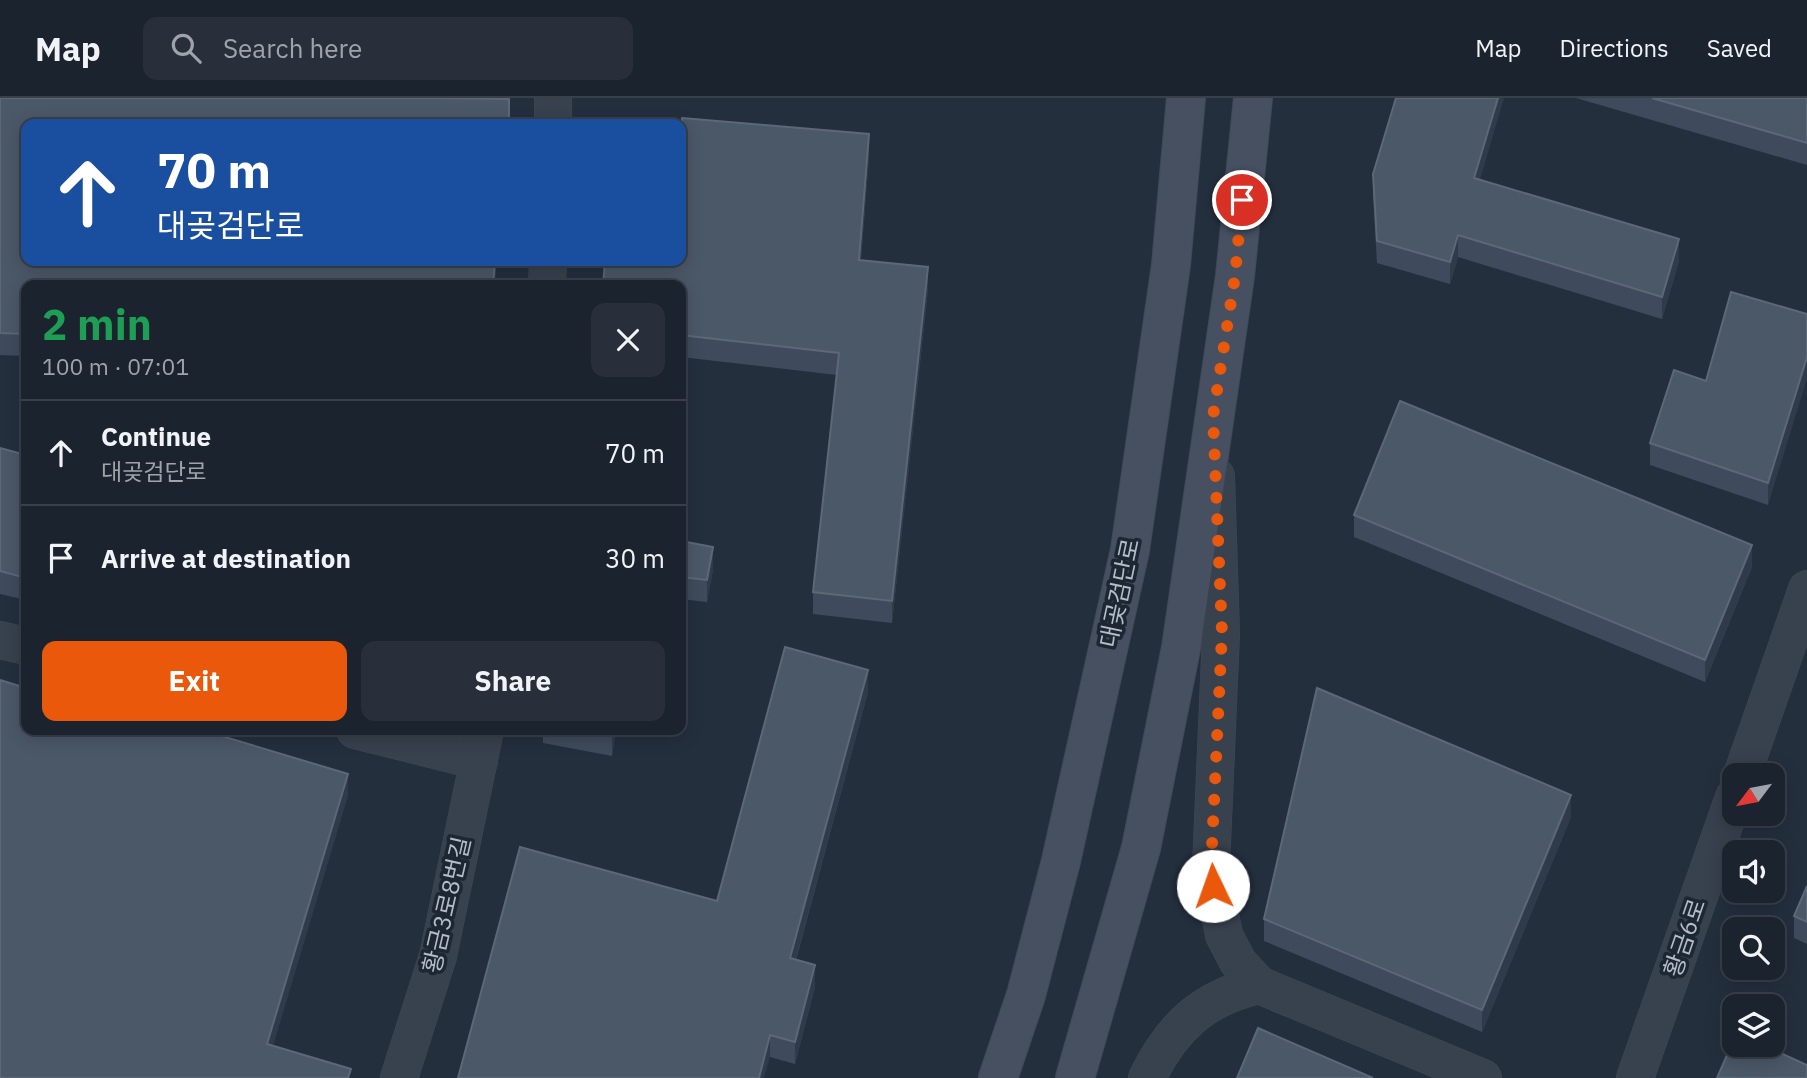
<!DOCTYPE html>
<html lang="en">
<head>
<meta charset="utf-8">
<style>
  :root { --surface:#1b232e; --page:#282f3a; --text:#f1f3f6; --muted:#a0a4aa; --line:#39404a; --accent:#ea580c }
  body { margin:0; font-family:"IBM Plex Sans","Noto Sans KR",sans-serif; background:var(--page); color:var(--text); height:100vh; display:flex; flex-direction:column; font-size:26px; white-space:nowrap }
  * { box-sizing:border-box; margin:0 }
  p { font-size:23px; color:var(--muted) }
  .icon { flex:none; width:38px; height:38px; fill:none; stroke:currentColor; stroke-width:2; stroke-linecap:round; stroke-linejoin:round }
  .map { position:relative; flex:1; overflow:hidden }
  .panel { position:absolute; left:21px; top:182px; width:665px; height:455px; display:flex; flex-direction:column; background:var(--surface); border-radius:14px; box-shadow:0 4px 18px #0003,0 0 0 2px var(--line) }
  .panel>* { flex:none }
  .guide { position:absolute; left:21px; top:21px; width:665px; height:147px; border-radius:14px; box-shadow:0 4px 18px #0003,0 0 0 2px var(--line); background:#1a4fa0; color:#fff; overflow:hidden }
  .needle { width:46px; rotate:238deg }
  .controls { position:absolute; left:1722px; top:665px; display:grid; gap:14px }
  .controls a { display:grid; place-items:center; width:63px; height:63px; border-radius:14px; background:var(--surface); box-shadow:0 4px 18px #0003,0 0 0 2px var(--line); font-size:35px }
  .pin { position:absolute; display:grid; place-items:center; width:60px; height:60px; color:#fff; margin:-30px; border:4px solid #fff; border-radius:50%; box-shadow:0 2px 7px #0007 }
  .me { position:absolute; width:77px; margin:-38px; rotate:357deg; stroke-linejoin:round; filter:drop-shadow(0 0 5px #0008) }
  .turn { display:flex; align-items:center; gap:24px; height:147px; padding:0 21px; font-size:32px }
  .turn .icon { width:91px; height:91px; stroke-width:2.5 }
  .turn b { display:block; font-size:49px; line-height:60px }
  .round { display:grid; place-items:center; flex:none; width:74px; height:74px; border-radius:14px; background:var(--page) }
  .head { display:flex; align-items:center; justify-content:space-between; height:119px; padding:0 21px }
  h1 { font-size:42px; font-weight:800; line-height:52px; color:#1e9e55 }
  .primary-button { display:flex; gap:14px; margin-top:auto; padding:14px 21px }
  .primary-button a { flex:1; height:80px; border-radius:14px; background:var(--accent); color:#fff; font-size:28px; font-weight:800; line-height:80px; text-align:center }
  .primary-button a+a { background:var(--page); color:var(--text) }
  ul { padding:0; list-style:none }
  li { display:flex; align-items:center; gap:21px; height:105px; padding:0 21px; border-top:2px solid var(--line) }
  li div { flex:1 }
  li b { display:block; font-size:26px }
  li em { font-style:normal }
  header { display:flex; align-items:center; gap:42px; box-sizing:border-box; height:98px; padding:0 35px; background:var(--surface); border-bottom:2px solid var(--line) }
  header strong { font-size:33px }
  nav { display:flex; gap:38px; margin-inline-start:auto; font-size:24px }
  .search { width:490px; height:63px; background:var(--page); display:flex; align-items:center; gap:18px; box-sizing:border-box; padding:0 24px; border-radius:14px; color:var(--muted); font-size:26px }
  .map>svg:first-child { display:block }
</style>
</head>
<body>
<header>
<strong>Map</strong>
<div class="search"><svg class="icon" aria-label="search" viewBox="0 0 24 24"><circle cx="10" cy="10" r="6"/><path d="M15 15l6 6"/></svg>Search here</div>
<nav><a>Map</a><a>Directions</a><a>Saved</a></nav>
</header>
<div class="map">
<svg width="1807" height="980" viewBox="0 0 1807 980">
  <rect width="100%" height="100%" fill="#242f3e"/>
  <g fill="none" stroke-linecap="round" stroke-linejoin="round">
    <defs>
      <g id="street">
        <path d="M 553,26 L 553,0"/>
        <path d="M 547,187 L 548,163"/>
        <path d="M 1216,378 L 1221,535 L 1211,769 L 1224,837 L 1238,864 L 1259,887 L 1483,980"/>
        <path d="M 0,542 L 26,548"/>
        <path d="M 355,632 L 479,663"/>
        <path d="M 1742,677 L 1807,491"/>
        <path d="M 399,980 L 438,858 L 485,632"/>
        <path d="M 1147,980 C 1172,929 1203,900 1259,887"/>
        <path d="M 1635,980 L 1734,699"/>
      </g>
      <g id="secondary">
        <path d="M 998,980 L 1026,897 L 1061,763 L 1130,452 L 1171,167 L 1186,0"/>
        <path d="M 1075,980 L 1141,750 L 1181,550 L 1235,178 L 1253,0"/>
      </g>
    </defs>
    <use href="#street" stroke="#414a57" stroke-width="38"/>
    <use href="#secondary" stroke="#414a57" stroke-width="40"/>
    <use href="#street" stroke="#38414e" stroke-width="37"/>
    <use href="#secondary" stroke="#465061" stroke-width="38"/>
  </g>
  <g fill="#3f4b5c">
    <path d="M 1576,0 L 1807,0 L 1807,67 Z"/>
    <path d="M 0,37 L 26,163 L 496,163 L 495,187 L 26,187 L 26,258 L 0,257 Z"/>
    <path d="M 869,58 L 861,162 L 928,191 L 892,525 L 813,516 L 813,494 L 837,277 L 681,259 L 681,163 Z"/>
    <path d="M 1373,76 L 1480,81 L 1679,163 L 1662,221 L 1458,159 L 1450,186 L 1377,165 L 1373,98 Z"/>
    <path d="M 1807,216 L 1768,407 L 1650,367 L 1650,345 L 1706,283 Z"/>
    <path d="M 0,350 L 26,357 L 26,502 L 0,496 Z"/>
    <path d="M 1354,417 L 1752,469 L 1705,584 L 1354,439 Z"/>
    <path d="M 681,443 L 713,471 L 707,504 L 681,501 Z"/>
    <path d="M 868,594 L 796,862 L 815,889 L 795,966 L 770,959 L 717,803 Z"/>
    <path d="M 543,632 L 616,632 L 612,658 L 543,645 Z"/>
    <path d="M 1571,719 L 1482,934 L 1264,843 L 1264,821 Z"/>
    <path d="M 1807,788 L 1807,846 L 1794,840 L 1794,818 Z"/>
  </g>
  <g fill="#2f3b4b">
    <path d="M 1498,0 L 1504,0 L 1474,102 L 1474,80 Z"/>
    <path d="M 869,36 L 869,58 L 859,184 L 859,162 Z"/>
    <path d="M 1458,137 L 1458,159 L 1450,186 L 1450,164 Z"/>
    <path d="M 1679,141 L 1679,163 L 1662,221 L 1662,199 Z"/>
    <path d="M 495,163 L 496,163 L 495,187 L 493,187 Z"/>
    <path d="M 928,169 L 928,191 L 892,525 L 892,503 Z"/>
    <path d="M 1807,259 L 1807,281 L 1768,407 L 1768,385 Z"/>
    <path d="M 1752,447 L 1752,469 L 1705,584 L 1705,562 Z"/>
    <path d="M 713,449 L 713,471 L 707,504 L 707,482 Z"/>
    <path d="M 868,572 L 868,594 L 790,882 L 790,860 Z"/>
    <path d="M 612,632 L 616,632 L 612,658 Z"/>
    <path d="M 348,676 L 348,698 L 267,968 L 267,946 Z"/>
    <path d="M 1571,697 L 1571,719 L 1482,934 L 1482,912 Z"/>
    <path d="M 815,867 L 815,889 L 795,966 L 795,944 Z"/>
    <path d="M 770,937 L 770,959 L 764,980 L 759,980 Z"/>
  </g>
  <g fill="#4b5868" stroke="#5c6777" stroke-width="2">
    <path d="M 0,0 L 432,0 L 509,1 L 509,26 L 26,26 L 26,163 L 495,163 L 493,187 L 26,187 L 26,236 L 0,235 Z"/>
    <path d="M 1396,0 L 1498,0 L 1474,80 L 1679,141 L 1662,199 L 1458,137 L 1450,164 L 1377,143 L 1373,76 Z"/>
    <path d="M 1652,0 L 1807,0 L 1807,45 Z"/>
    <path d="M 682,20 L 869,36 L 859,162 L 928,169 L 892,503 L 813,494 L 839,255 L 681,237 L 681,187 L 603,187 L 605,163 L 681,163 L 681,34 Z"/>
    <path d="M 1731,194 L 1807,216 L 1807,259 L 1768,385 L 1650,345 L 1674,272 L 1706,283 Z"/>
    <path d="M 1400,303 L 1752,447 L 1705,562 L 1354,417 Z"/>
    <path d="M 0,350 L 26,357 L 26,480 L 0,473 Z"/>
    <path d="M 681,443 L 713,449 L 707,482 L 681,479 Z"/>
    <path d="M 785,549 L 868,572 L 790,860 L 815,867 L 795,944 L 770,937 L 759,980 L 458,980 L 520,749 L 717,803 Z"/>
    <path d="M 0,582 L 26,590 L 26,632 L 202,632 L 348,676 L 267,946 L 351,971 L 348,980 L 0,980 Z"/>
    <path d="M 1317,590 L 1571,697 L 1482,912 L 1264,821 Z"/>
    <path d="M 590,632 L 612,632 L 612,636 Z"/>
    <path d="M 1807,788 L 1807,824 L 1794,818 Z"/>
    <path d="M 1258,930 L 1373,980 L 1237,980 Z"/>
    <path d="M 1734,941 L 1734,947 L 1763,947 L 1807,967 L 1807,980 L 1717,980 Z"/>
  </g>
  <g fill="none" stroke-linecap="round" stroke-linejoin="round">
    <path stroke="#ea580c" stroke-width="12" stroke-dasharray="0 21.6" d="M 1213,788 L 1211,769 L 1222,535 L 1213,318 L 1235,178 L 1242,102"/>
  </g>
  <g text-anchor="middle" stroke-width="7" stroke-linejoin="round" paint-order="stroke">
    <g font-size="24" fill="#b4bcc9" stroke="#1d2633">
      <text transform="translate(1120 495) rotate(-78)" y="8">대곶검단로</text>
      <text transform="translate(447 807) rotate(-77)" y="8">황금3로8번길</text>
      <text transform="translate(1685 840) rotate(-71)" y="8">황금6로</text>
    </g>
  </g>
</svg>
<div class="controls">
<a><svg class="needle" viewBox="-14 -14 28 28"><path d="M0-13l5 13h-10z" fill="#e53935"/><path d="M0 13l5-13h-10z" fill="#a0a4aa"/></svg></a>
<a><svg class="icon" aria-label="sound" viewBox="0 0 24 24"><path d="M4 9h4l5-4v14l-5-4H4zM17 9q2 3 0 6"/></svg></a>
<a><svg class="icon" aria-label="search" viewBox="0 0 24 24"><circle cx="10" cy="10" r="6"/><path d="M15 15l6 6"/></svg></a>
<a><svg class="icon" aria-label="layers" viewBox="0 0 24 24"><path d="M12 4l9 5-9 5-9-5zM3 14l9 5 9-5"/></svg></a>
</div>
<div class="pin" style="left:1242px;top:102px;background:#d93025"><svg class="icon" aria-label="arrive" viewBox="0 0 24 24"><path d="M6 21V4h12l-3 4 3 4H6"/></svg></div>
<svg class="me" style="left:1213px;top:788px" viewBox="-20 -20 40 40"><circle r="19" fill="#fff"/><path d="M0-13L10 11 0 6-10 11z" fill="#ea580c"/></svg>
<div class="guide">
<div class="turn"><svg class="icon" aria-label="ahead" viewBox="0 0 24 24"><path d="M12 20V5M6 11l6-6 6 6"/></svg><div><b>70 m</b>대곶검단로</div></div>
</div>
<section class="panel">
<div class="head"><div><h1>2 min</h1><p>100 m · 07:01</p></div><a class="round"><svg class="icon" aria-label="close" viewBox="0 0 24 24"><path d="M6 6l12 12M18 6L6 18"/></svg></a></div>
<ul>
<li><svg class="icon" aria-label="ahead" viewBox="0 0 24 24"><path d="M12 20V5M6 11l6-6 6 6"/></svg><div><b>Continue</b><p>대곶검단로</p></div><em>70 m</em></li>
<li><svg class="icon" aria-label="arrive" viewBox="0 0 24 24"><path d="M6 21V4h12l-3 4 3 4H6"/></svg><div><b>Arrive at destination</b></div><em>30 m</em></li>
</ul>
<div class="primary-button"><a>Exit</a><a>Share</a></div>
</section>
</div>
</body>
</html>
